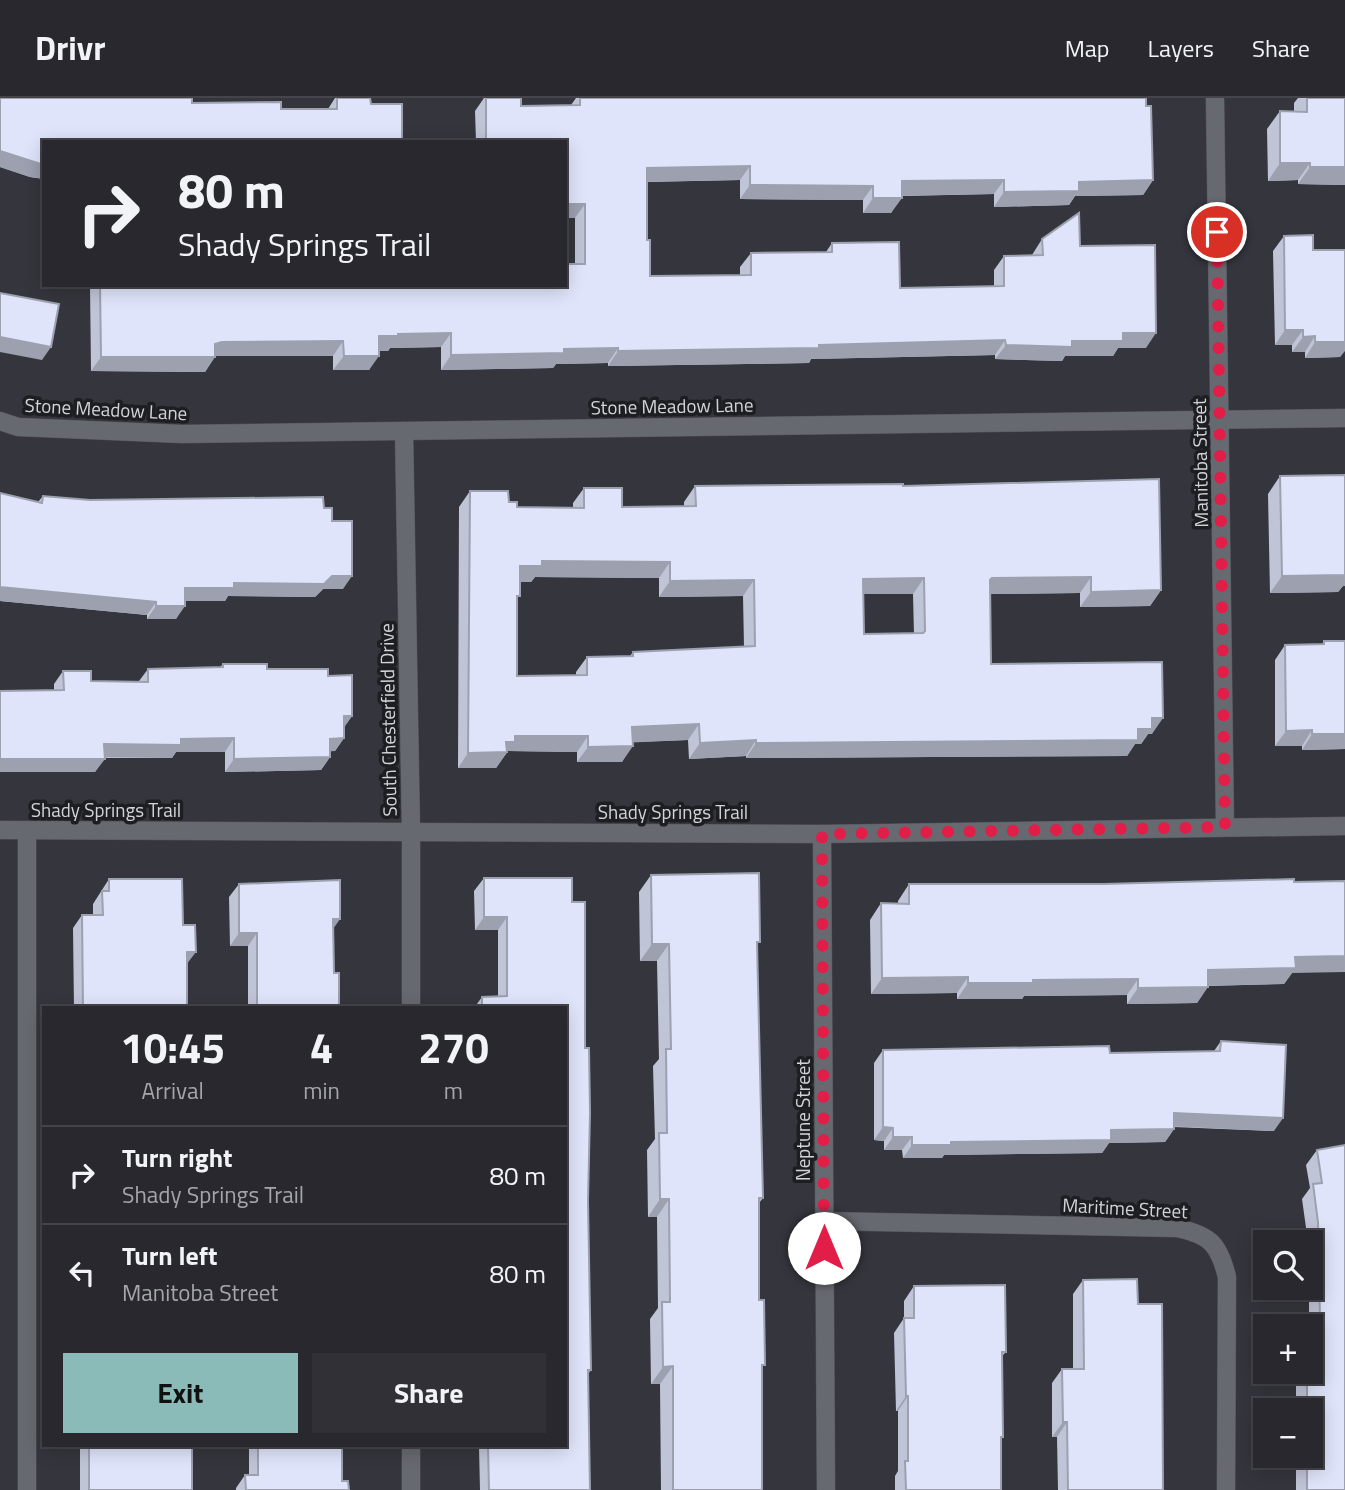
<!DOCTYPE html>
<html lang="en">
<head>
<meta charset="utf-8">
<style>
  :root { --surface:#28282e; --page:#303036; --text:#f1f3f6; --muted:#a5a6aa; --line:#44444a; --accent:#8bbbb9 }
  body { margin:0; font-family:"Titillium Web",sans-serif; background:var(--page); color:var(--text); height:100vh; display:flex; flex-direction:column; font-size:26px; white-space:nowrap }
  * { box-sizing:border-box; margin:0 }
  p { font-size:23px; color:var(--muted) }
  .icon { flex:none; width:38px; height:38px; fill:none; stroke:currentColor; stroke-width:2; stroke-linecap:round; stroke-linejoin:round }
  .map { position:relative; flex:1; overflow:hidden }
  .panel { position:absolute; left:42px; top:908px; width:525px; height:441px; display:flex; flex-direction:column; background:var(--surface); border-radius:0px; box-shadow:0 4px 18px #0003,0 0 0 2px var(--line) }
  .panel>* { flex:none }
  .top-card { position:absolute; left:42px; top:42px; width:525px; height:147px; border-radius:0px; box-shadow:0 4px 18px #0003,0 0 0 2px var(--line); background:#28282e; color:var(--text); overflow:hidden }
  .buttons { position:absolute; left:1253px; top:1132px; display:grid; gap:14px }
  .buttons a { display:grid; place-items:center; width:70px; height:70px; border-radius:0px; background:var(--surface); box-shadow:0 4px 18px #0003,0 0 0 2px var(--line); font-size:35px }
  .pin { position:absolute; display:grid; place-items:center; width:60px; height:60px; color:#fff; margin:-30px; border:4px solid #fff; border-radius:50%; box-shadow:0 2px 7px #0007 }
  .me { position:absolute; width:77px; margin:-38px; rotate:0deg; stroke-linejoin:round; filter:drop-shadow(0 0 5px #0008) }
  .turn { display:flex; align-items:center; gap:24px; height:147px; padding:0 21px; font-size:32px }
  .turn .icon { width:91px; height:91px; stroke-width:2.5 }
  .turn b { display:block; font-size:49px; line-height:60px }
  .eta { display:flex; justify-content:space-evenly; align-items:center; height:119px; text-align:center }
  .eta b { font-size:42px; font-weight:700; line-height:49px }
  .primary-button { display:flex; gap:14px; margin-top:auto; padding:14px 21px }
  .primary-button a { flex:1; height:80px; border-radius:0px; background:var(--accent); color:#111; font-size:28px; font-weight:700; line-height:80px; text-align:center }
  .primary-button a+a { background:var(--page); color:var(--text) }
  ul { padding:0; list-style:none }
  li { display:flex; align-items:center; gap:21px; height:98px; padding:0 21px; border-top:2px solid var(--line) }
  li div { flex:1 }
  li b { display:block; font-size:26px }
  li em { font-style:normal }
  header { display:flex; align-items:center; gap:42px; box-sizing:border-box; height:98px; padding:0 35px; background:var(--surface); border-bottom:2px solid var(--line) }
  header strong { font-size:33px }
  nav { display:flex; gap:38px; margin-inline-start:auto; font-size:24px }
  .map>svg:first-child { display:block }
</style>
</head>
<body>
<header>
<strong>Drivr</strong>
<nav><a>Map</a><a>Layers</a><a>Share</a></nav>
</header>
<div class="map">
<svg width="1345" height="1392" viewBox="0 0 1345 1392">
  <rect width="100%" height="100%" fill="#35363d"/>
  <g fill="none" stroke-linecap="round" stroke-linejoin="round">
    <defs>
      <g id="minor">
        <path d="M 1215,0 L 1225,729"/>
        <path d="M 0,323 L 18,329 L 182,336 L 1345,320"/>
        <path d="M 404,333 L 411,734 L 411,910"/>
        <path d="M 0,732 L 822,736 L 1345,728"/>
        <path d="M 27,732 L 27,1392"/>
        <path d="M 822,736 L 826,1392"/>
        <path d="M 824,1123 L 1177,1130 C 1210,1137 1219,1146 1227,1179 L 1226,1392"/>
        <path d="M 411,1348 L 411,1392"/>
      </g>
    </defs>
    <use href="#minor" stroke="#53545a" stroke-width="19"/>
    <use href="#minor" stroke="#676970" stroke-width="18"/>
  </g>
  <g fill="#c0c4d7" fill-rule="evenodd">
    <path d="M 0,0 L 192,0 L 192,5 L 281,4 L 281,11 L 328,11 L 335,0 L 370,0 L 371,6 L 402,6 L 402,44 L 44,44 L 44,81 L 30,79 L 0,69 Z"/>
    <path d="M 484,0 L 521,0 L 521,8 L 571,7 L 576,0 L 1146,0 L 1153,82 L 1143,97 L 1075,98 L 1069,107 L 994,109 L 994,96 L 902,98 L 891,115 L 863,115 L 863,102 L 740,101 L 740,82 L 647,84 L 647,142 L 650,178 L 740,177 L 740,169 L 751,155 L 826,154 L 832,145 L 900,190 L 994,188 L 994,172 L 1004,158 L 1032,157 L 1042,141 L 1080,148 L 1146,250 L 1118,250 L 1113,258 L 1065,258 L 1062,263 L 995,261 L 995,257 L 811,261 L 809,265 L 608,268 L 608,265 L 556,266 L 553,270 L 441,272 L 441,249 L 390,250 L 388,253 L 379,253 L 369,272 L 333,272 L 333,258 L 215,258 L 205,274 L 91,273 L 90,187 L 565,187 L 575,166 L 575,120 L 565,120 L 565,44 L 476,44 L 475,13 Z"/>
    <path d="M 1298,0 L 1345,0 L 1345,87 L 1298,86 L 1298,82 L 1268,83 L 1267,31 L 1280,13 L 1294,13 L 1294,5 Z"/>
    <path d="M 1284,138 L 1313,152 L 1344,253 L 1340,259 L 1305,260 L 1305,254 L 1292,254 L 1292,247 L 1275,247 L 1273,153 Z"/>
    <path d="M 1280,378 L 1343,488 L 1338,494 L 1270,495 L 1268,396 Z"/>
    <path d="M 695,388 L 903,388 L 1161,492 L 1150,508 L 1080,509 L 1080,495 L 990,496 L 991,566 L 1152,636 L 1148,636 L 1141,646 L 1135,646 L 1127,658 L 746,660 L 746,658 L 689,661 L 688,642 L 632,644 L 622,664 L 577,664 L 577,654 L 508,653 L 496,670 L 458,670 L 459,409 L 470,393 L 509,404 L 517,409 L 573,410 L 573,405 L 584,390 L 622,409 L 684,408 L 684,404 ZM 535,479 L 659,480 L 659,499 L 743,498 L 744,549 L 633,554 L 630,558 L 587,559 L 576,574 L 576,577 L 517,578 L 517,503 L 520,484 L 531,484 ZM 864,496 L 913,496 L 914,536 L 864,536 Z"/>
    <path d="M 0,395 L 38,404 L 43,398 L 90,402 L 324,410 L 332,423 L 343,491 L 323,491 L 315,499 L 228,498 L 225,503 L 185,503 L 176,521 L 147,521 L 147,517 L 0,503 Z"/>
    <path d="M 1324,543 L 1345,651 L 1302,652 L 1302,648 L 1275,648 L 1275,562 L 1285,547 L 1322,546 Z"/>
    <path d="M 223,566 L 328,578 L 352,618 L 344,629 L 344,640 L 335,653 L 330,653 L 330,659 L 321,672 L 225,674 L 225,654 L 176,654 L 172,660 L 104,660 L 95,674 L 0,674 L 0,593 L 54,593 L 54,586 L 63,573 L 91,583 L 139,583 L 148,571 L 220,569 Z"/>
    <path d="M 651,777 L 757,848 L 763,1100 L 759,1105 L 762,1392 L 661,1392 L 660,1286 L 651,1286 L 650,1221 L 658,1210 L 657,1119 L 648,1119 L 647,1052 L 655,1041 L 653,968 L 659,961 L 657,863 L 640,863 L 639,794 Z"/>
    <path d="M 484,780 L 572,804 L 585,950 L 591,1272 L 588,1276 L 590,1392 L 480,1392 L 479,1348 L 565,1348 L 565,910 L 474,910 L 482,899 L 498,898 L 498,832 L 475,832 L 474,793 Z"/>
    <path d="M 109,781 L 183,827 L 187,866 L 187,910 L 74,910 L 73,830 L 82,817 L 93,817 L 93,806 Z"/>
    <path d="M 239,786 L 333,831 L 334,875 L 339,910 L 248,910 L 248,848 L 230,848 L 229,799 Z"/>
    <path d="M 909,786 L 1292,875 L 1284,886 L 1208,888 L 1197,905 L 1127,906 L 1127,897 L 1024,898 L 1022,901 L 957,901 L 957,895 L 871,896 L 870,822 L 881,805 L 898,805 L 898,803 Z"/>
    <path d="M 1221,943 L 1274,1033 L 1174,1029 L 1174,1031 L 1165,1044 L 1109,1045 L 1102,1055 L 944,1057 L 942,1060 L 903,1060 L 902,1052 L 884,1052 L 884,1043 L 874,1042 L 874,965 L 883,952 L 1110,955 L 1214,953 Z"/>
    <path d="M 1345,1047 L 1345,1392 L 1296,1392 L 1296,1358 L 1311,1358 L 1311,1312 L 1296,1312 L 1296,1274 L 1311,1274 L 1311,1228 L 1303,1228 L 1307,1222 L 1309,1222 L 1309,1190 L 1311,1190 L 1311,1144 L 1308,1144 L 1302,1101 L 1310,1090 L 1306,1067 L 1317,1052 Z"/>
    <path d="M 1083,1182 L 1138,1206 L 1163,1392 L 1058,1392 L 1057,1339 L 1052,1339 L 1052,1285 L 1062,1271 L 1073,1271 L 1073,1196 Z"/>
    <path d="M 914,1188 L 1006,1254 L 1002,1258 L 1003,1339 L 1001,1342 L 1001,1392 L 895,1392 L 895,1378 L 898,1373 L 898,1313 L 896,1313 L 894,1235 L 904,1220 L 904,1203 Z"/>
    <rect x="80" y="1348" width="112" height="44"/>
    <path d="M 249,1348 L 342,1348 L 342,1383 L 349,1392 L 236,1392 L 236,1390 L 245,1377 L 249,1377 Z"/>
  </g>
  <g fill="#9ca0af">
    <path d="M 0,53 L 44,67 L 44,81 L 30,79 L 0,69 Z"/>
    <path d="M 1280,65 L 1310,65 L 1298,82 L 1268,83 Z"/>
    <path d="M 750,68 L 740,82 L 636,84 L 647,70 Z"/>
    <path d="M 1310,69 L 1345,69 L 1345,87 L 1298,86 Z"/>
    <path d="M 1004,82 L 994,96 L 891,98 L 902,83 Z"/>
    <path d="M 1153,82 L 1143,97 L 1075,98 L 1069,107 L 994,109 L 1004,94 L 1079,84 Z"/>
    <path d="M 750,87 L 873,88 L 863,102 L 740,101 Z"/>
    <path d="M 873,100 L 902,100 L 891,115 L 863,115 Z"/>
    <path d="M 565,106 L 585,106 L 575,120 L 565,120 Z"/>
    <path d="M 1285,232 L 1303,232 L 1292,247 L 1275,247 Z"/>
    <path d="M 451,235 L 441,249 L 390,250 L 388,253 L 369,253 L 379,238 L 398,236 Z"/>
    <path d="M 1123,235 L 1156,235 L 1146,250 L 1118,250 L 1113,258 L 1065,258 L 1062,263 L 995,261 L 1006,247 L 1072,243 Z"/>
    <path d="M 1315,238 L 1305,254 L 1292,254 L 1303,239 Z"/>
    <path d="M 0,239 L 51,249 L 42,262 L 0,254 Z"/>
    <path d="M 1005,242 L 995,257 L 811,261 L 809,265 L 608,268 L 618,253 Z"/>
    <path d="M 343,243 L 333,258 L 212,258 L 215,259 L 205,274 L 91,273 L 101,259 L 215,246 L 222,244 Z"/>
    <path d="M 1315,244 L 1345,244 L 1345,253 L 1340,259 L 1305,260 Z"/>
    <path d="M 618,250 L 608,265 L 556,266 L 553,270 L 441,272 L 451,257 L 564,251 Z"/>
    <path d="M 344,258 L 379,258 L 369,272 L 333,272 Z"/>
    <path d="M 542,463 L 670,464 L 659,480 L 535,479 L 531,484 L 509,484 L 520,468 Z"/>
    <path d="M 1345,477 L 1345,488 L 1343,488 L 1338,494 L 1270,495 L 1282,478 Z"/>
    <path d="M 332,478 L 352,478 L 343,491 L 323,491 L 315,499 L 228,498 L 225,503 L 176,503 L 185,490 L 234,485 Z"/>
    <path d="M 1091,479 L 1080,495 L 981,496 L 992,480 Z"/>
    <path d="M 924,480 L 913,496 L 852,496 L 863,481 Z"/>
    <path d="M 754,482 L 743,498 L 659,499 L 670,483 Z"/>
    <path d="M 0,489 L 156,504 L 147,517 L 0,503 Z"/>
    <path d="M 1161,492 L 1150,508 L 1080,509 L 1091,494 Z"/>
    <path d="M 156,508 L 185,508 L 176,521 L 147,521 Z"/>
    <path d="M 344,618 L 352,618 L 343,631 Z"/>
    <path d="M 1152,620 L 1163,620 L 1152,636 L 1148,636 L 1141,646 L 1135,646 L 1127,658 L 746,660 L 756,645 L 1138,631 Z"/>
    <path d="M 699,626 L 688,642 L 621,645 L 632,629 Z"/>
    <path d="M 1312,632 L 1302,648 L 1275,648 L 1286,633 Z"/>
    <path d="M 1312,636 L 1345,636 L 1345,651 L 1302,652 Z"/>
    <path d="M 515,638 L 588,638 L 577,654 L 508,653 L 496,670 L 458,670 L 468,655 L 506,644 Z"/>
    <path d="M 234,640 L 225,654 L 176,654 L 172,660 L 95,659 L 104,646 L 181,641 Z"/>
    <path d="M 344,640 L 335,653 L 320,654 L 330,641 Z"/>
    <path d="M 756,642 L 746,658 L 689,661 L 700,645 Z"/>
    <path d="M 633,648 L 622,664 L 577,664 L 588,649 Z"/>
    <path d="M 330,659 L 321,672 L 225,674 L 234,661 Z"/>
    <path d="M 0,661 L 105,661 L 95,674 L 0,674 Z"/>
    <path d="M 484,819 L 507,819 L 498,832 L 475,832 Z"/>
    <path d="M 333,821 L 340,821 L 331,834 Z"/>
    <path d="M 239,835 L 257,835 L 248,848 L 230,848 Z"/>
    <path d="M 652,846 L 669,846 L 657,863 L 640,863 Z"/>
    <path d="M 187,854 L 196,854 L 186,867 Z"/>
    <path d="M 1345,858 L 1345,874 L 1292,875 L 1284,886 L 1197,888 L 1208,872 L 1295,859 Z"/>
    <path d="M 968,879 L 957,895 L 871,896 L 882,880 Z"/>
    <path d="M 1138,881 L 1127,897 L 1024,898 L 1022,901 L 957,901 L 968,885 L 1033,882 Z"/>
    <path d="M 1208,889 L 1197,905 L 1127,906 L 1138,890 Z"/>
    <path d="M 1174,1015 L 1283,1020 L 1274,1033 L 1165,1028 Z"/>
    <path d="M 883,1029 L 893,1030 L 884,1043 L 874,1042 Z"/>
    <path d="M 1174,1031 L 1165,1044 L 1109,1045 L 1102,1055 L 944,1057 L 942,1060 L 903,1060 L 912,1047 L 1111,1032 Z"/>
    <path d="M 893,1039 L 912,1039 L 902,1052 L 884,1052 Z"/>
    <path d="M 660,1101 L 669,1101 L 657,1119 L 648,1119 Z"/>
    <path d="M 673,1268 L 660,1286 L 651,1286 L 663,1269 Z"/>
    <path d="M 906,1298 L 908,1298 L 898,1313 L 896,1313 Z"/>
    <path d="M 1063,1324 L 1067,1324 L 1057,1339 L 1052,1339 Z"/>
  </g>
  <g fill="#dfe4fa" stroke="#9ca0af" stroke-width="2" fill-rule="evenodd">
    <path d="M 0,0 L 192,0 L 192,5 L 281,4 L 281,11 L 337,11 L 337,0 L 370,0 L 371,6 L 402,6 L 402,44 L 44,44 L 44,67 L 0,53 Z"/>
    <path d="M 486,0 L 521,0 L 521,8 L 580,7 L 580,0 L 1146,0 L 1146,8 L 1151,8 L 1153,82 L 1079,84 L 1079,93 L 1004,94 L 1004,82 L 902,83 L 902,100 L 873,100 L 873,88 L 750,87 L 750,68 L 647,70 L 647,142 L 650,142 L 650,178 L 751,177 L 751,155 L 832,154 L 832,145 L 899,144 L 900,190 L 1004,188 L 1004,158 L 1043,157 L 1042,141 L 1079,115 L 1080,148 L 1155,147 L 1156,235 L 1123,235 L 1123,243 L 1072,243 L 1072,249 L 1006,247 L 1005,242 L 819,247 L 819,250 L 618,253 L 618,250 L 564,251 L 564,255 L 451,257 L 451,235 L 398,236 L 398,238 L 379,238 L 379,258 L 344,258 L 343,243 L 222,244 L 215,246 L 215,259 L 101,259 L 100,187 L 565,187 L 565,166 L 585,166 L 585,106 L 565,106 L 565,44 L 486,44 Z"/>
    <path d="M 1307,0 L 1345,0 L 1345,69 L 1310,69 L 1310,65 L 1280,65 L 1280,13 L 1307,14 Z"/>
    <path d="M 1313,137 L 1313,152 L 1345,152 L 1345,244 L 1315,244 L 1315,238 L 1303,239 L 1303,232 L 1285,232 L 1284,138 Z"/>
    <path d="M 0,195 L 59,206 L 51,249 L 0,239 Z"/>
    <path d="M 1345,377 L 1345,477 L 1282,478 L 1280,378 Z"/>
    <path d="M 1159,381 L 1161,492 L 1091,494 L 1091,479 L 992,480 L 990,482 L 991,566 L 1162,564 L 1163,620 L 1152,620 L 1152,631 L 1138,631 L 1138,642 L 756,645 L 756,642 L 700,645 L 699,626 L 632,629 L 633,648 L 588,649 L 588,638 L 515,638 L 515,644 L 506,644 L 507,654 L 468,655 L 470,393 L 508,393 L 509,404 L 517,404 L 517,409 L 584,410 L 584,390 L 622,390 L 622,409 L 696,408 L 695,388 L 903,386 L 903,388 ZM 542,463 L 670,464 L 670,483 L 754,482 L 755,548 L 633,554 L 633,558 L 587,559 L 587,577 L 517,578 L 517,498 L 520,498 L 520,468 L 542,468 ZM 924,480 L 925,533 L 923,535 L 864,536 L 863,481 Z"/>
    <path d="M 0,395 L 42,405 L 43,398 L 90,402 L 323,399 L 324,410 L 332,410 L 332,423 L 352,423 L 352,478 L 332,478 L 324,486 L 234,485 L 234,490 L 185,490 L 185,508 L 156,508 L 156,504 L 0,489 Z"/>
    <path d="M 1324,543 L 1345,543 L 1345,636 L 1312,636 L 1312,632 L 1286,633 L 1285,547 L 1324,546 Z"/>
    <path d="M 223,566 L 267,566 L 267,571 L 328,571 L 328,578 L 352,577 L 352,618 L 344,618 L 344,640 L 330,641 L 330,659 L 234,661 L 234,640 L 181,641 L 181,647 L 104,646 L 105,661 L 0,661 L 0,593 L 64,592 L 63,573 L 91,573 L 91,583 L 148,584 L 148,571 L 223,569 Z"/>
    <path d="M 759,775 L 760,844 L 757,844 L 763,1100 L 759,1100 L 759,1202 L 764,1202 L 765,1267 L 762,1267 L 762,1392 L 673,1392 L 673,1268 L 663,1269 L 662,1204 L 670,1204 L 669,1101 L 660,1101 L 659,1035 L 667,1035 L 666,951 L 671,951 L 669,846 L 652,846 L 651,777 Z"/>
    <path d="M 484,780 L 572,780 L 572,804 L 585,804 L 585,950 L 589,950 L 590,1015 L 588,1103 L 591,1272 L 588,1272 L 590,1392 L 489,1392 L 488,1348 L 565,1348 L 565,910 L 482,910 L 482,899 L 507,898 L 507,819 L 484,819 Z"/>
    <path d="M 109,781 L 182,781 L 183,827 L 195,827 L 196,854 L 187,854 L 187,910 L 83,910 L 82,817 L 103,817 L 102,793 L 109,793 Z"/>
    <path d="M 1294,781 L 1294,784 L 1345,783 L 1345,858 L 1295,859 L 1296,870 L 1208,872 L 1208,889 L 1138,890 L 1138,881 L 1033,882 L 1033,885 L 968,885 L 968,879 L 882,880 L 881,805 L 909,806 L 909,786 L 1103,786 Z"/>
    <path d="M 340,782 L 340,821 L 333,821 L 334,875 L 339,875 L 339,910 L 257,910 L 257,835 L 239,835 L 239,786 Z"/>
    <path d="M 1221,943 L 1286,947 L 1283,1020 L 1174,1015 L 1174,1031 L 1111,1032 L 1111,1042 L 951,1044 L 951,1047 L 912,1047 L 912,1039 L 893,1039 L 893,1030 L 883,1029 L 883,952 L 1109,948 L 1110,955 L 1220,953 Z"/>
    <path d="M 1345,1047 L 1345,1392 L 1307,1392 L 1307,1358 L 1311,1358 L 1311,1312 L 1307,1312 L 1307,1274 L 1311,1274 L 1311,1228 L 1307,1228 L 1307,1222 L 1320,1222 L 1318,1124 L 1313,1086 L 1322,1085 L 1317,1052 Z"/>
    <path d="M 1137,1181 L 1138,1206 L 1162,1206 L 1163,1392 L 1068,1392 L 1067,1324 L 1063,1324 L 1062,1271 L 1084,1271 L 1083,1182 Z"/>
    <path d="M 1005,1187 L 1006,1254 L 1002,1254 L 1003,1339 L 1001,1339 L 1001,1392 L 906,1392 L 905,1363 L 908,1363 L 908,1298 L 906,1298 L 904,1220 L 914,1220 L 914,1188 Z"/>
    <rect x="89" y="1348" width="103" height="44"/>
    <path d="M 258,1348 L 342,1348 L 342,1383 L 348,1383 L 349,1392 L 246,1392 L 245,1377 L 258,1377 Z"/>
  </g>
  <g fill="none" stroke-linecap="round" stroke-linejoin="round">
    <path stroke="#e11d48" stroke-width="12" stroke-dasharray="0 21.6" d="M 824,1150 L 822,736 L 1225,729 L 1217,134"/>
  </g>
  <g text-anchor="middle" stroke-width="7" stroke-linejoin="round" paint-order="stroke">
    <g font-size="19" fill="#d2d3d8" stroke="#1d1e21">
      <text transform="translate(672 308) rotate(-1)" y="7">Stone Meadow Lane</text>
      <text transform="translate(106 311) rotate(3)" y="7">Stone Meadow Lane</text>
      <text transform="translate(1200 365) rotate(-91)" y="7">Manitoba Street</text>
      <text transform="translate(388 622) rotate(-91)" y="7">South Chesterfield Drive</text>
      <text x="106" y="719">Shady Springs Trail</text>
      <text x="673" y="721">Shady Springs Trail</text>
      <text transform="translate(803 1022) rotate(-90)" y="7">Neptune Street</text>
      <text transform="translate(1125 1110) rotate(3)" y="7">Maritime Street</text>
    </g>
  </g>
</svg>
<div class="buttons">
<a><svg class="icon" aria-label="search" viewBox="0 0 24 24"><circle cx="10" cy="10" r="6"/><path d="M15 15l6 6"/></svg></a>
<a>+</a>
<a>−</a>
</div>
<div class="pin" style="left:1217px;top:134px;background:#d93025"><svg class="icon" aria-label="arrive" viewBox="0 0 24 24"><path d="M6 21V4h12l-3 4 3 4H6"/></svg></div>
<svg class="me" style="left:824px;top:1150px" viewBox="-20 -20 40 40"><circle r="19" fill="#fff"/><path d="M0-13L10 11 0 6-10 11z" fill="#e11d48"/></svg>
<div class="top-card">
<div class="turn"><svg class="icon" aria-label="right" viewBox="0 0 24 24"><path d="M7 20v-9h11M14 6l5 5-5 5"/></svg><div><b>80 m</b>Shady Springs Trail</div></div>
</div>
<section class="panel">
<div class="eta">
<div><b>10:45</b><p>Arrival</p></div>
<div><b>4</b><p>min</p></div>
<div><b>270</b><p>m</p></div>
</div>
<ul>
<li><svg class="icon" aria-label="right" viewBox="0 0 24 24"><path d="M7 20v-9h11M14 6l5 5-5 5"/></svg><div><b>Turn right</b><p>Shady Springs Trail</p></div><em>80 m</em></li>
<li><svg class="icon" aria-label="left" viewBox="0 0 24 24"><path d="M17 20v-9H6M10 6l-5 5 5 5"/></svg><div><b>Turn left</b><p>Manitoba Street</p></div><em>80 m</em></li>
</ul>
<div class="primary-button"><a>Exit</a><a>Share</a></div>
</section>
</div>
</body>
</html>
